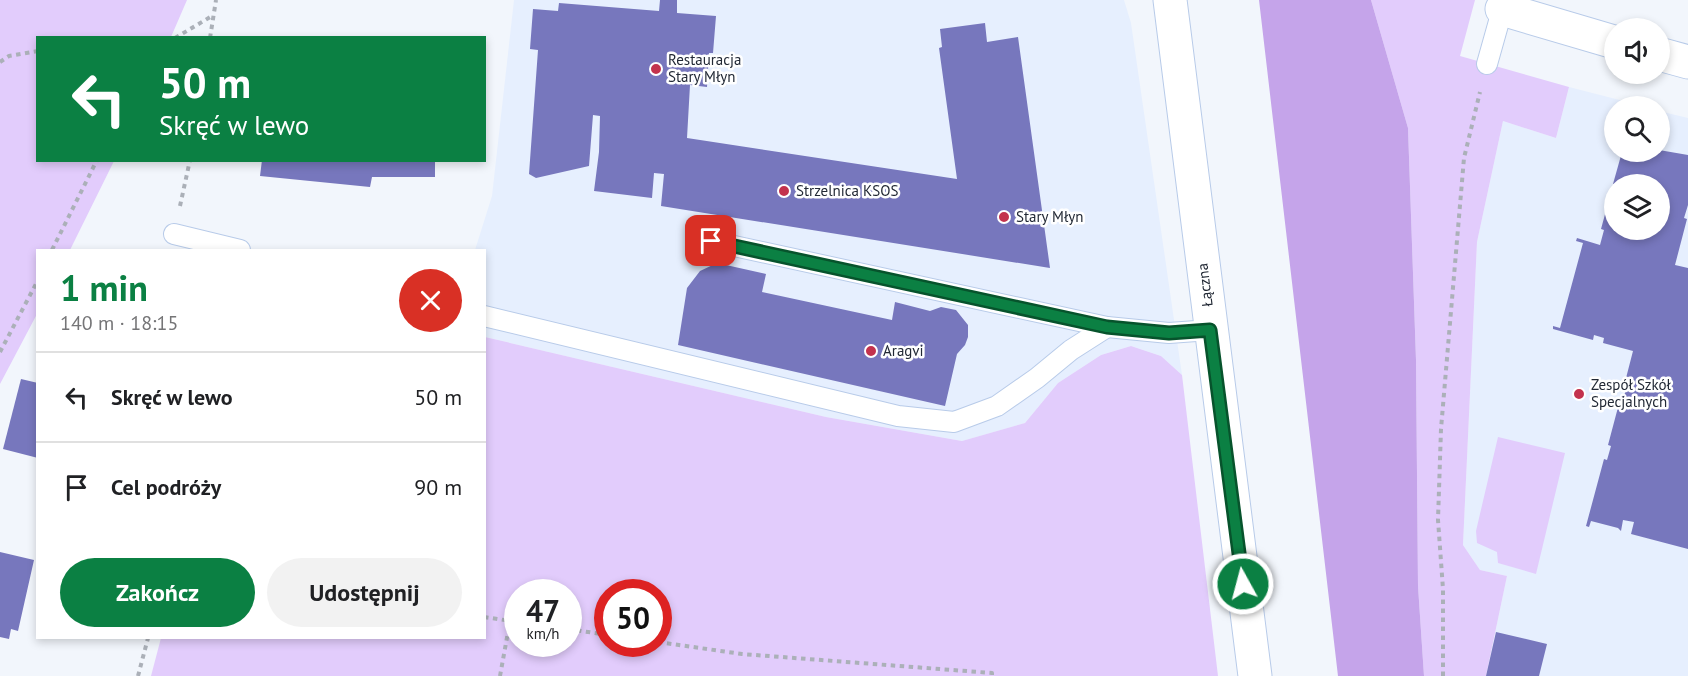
<!DOCTYPE html>
<html lang="pl">
<head>
<meta charset="utf-8">
<style>
  :root { --surface:#fff; --page:#f2f2f2; --text:#202124; --muted:#757577; --line:#e0e0e0; --accent:#0b8043 }
  body { margin:0; font-family:"PT Sans",sans-serif; background:var(--page); color:var(--text); height:100vh; display:flex; flex-direction:column; font-size:22px; white-space:nowrap }
  * { box-sizing:border-box; margin:0 }
  p { font-size:20px; color:var(--muted) }
  .icon { flex:none; width:33px; height:33px; fill:none; stroke:currentColor; stroke-width:2; stroke-linecap:round; stroke-linejoin:round }
  .map { position:relative; flex:1; overflow:hidden }
  .panel { position:absolute; left:36px; top:249px; width:450px; height:390px; display:flex; flex-direction:column; background:var(--surface); border-radius:0px; box-shadow:0 3px 9px #0003 }
  .panel>* { flex:none }
  .top-card { position:absolute; left:36px; top:36px; width:450px; height:126px; border-radius:0px; box-shadow:0 3px 9px #0003; background:#0b8043; color:#fff; overflow:hidden }
  .controls { position:absolute; left:1604px; top:18px; display:grid; gap:12px }
  .controls a { display:grid; place-items:center; width:66px; height:66px; border-radius:50%; background:var(--surface); box-shadow:0 3px 9px #0003; font-size:30px }
  .speed { position:absolute; left:504px; top:579px; display:flex; gap:12px; font-size:30px; font-weight:700; text-align:center }
  .speed>* { display:grid; place-content:center; width:78px; height:78px; border-radius:50%; background:var(--surface); box-shadow:0 3px 9px #0003; line-height:1 }
  .speed small { font-size:15px; font-weight:400 }
  .speed .limit { border:9px solid #d22; background:#fff; color:#111 }
  .pin { position:absolute; display:grid; place-items:center; width:51px; height:51px; color:#fff; margin:-26px; border-radius:12px; box-shadow:0 3px 9px #0006 }
  .me { position:absolute; width:66px; margin:-33px; rotate:353deg; stroke-linejoin:round; filter:drop-shadow(0 0 4px #0008) }
  .turn { display:flex; align-items:center; gap:21px; height:126px; padding:0 24px; font-size:27px }
  .turn .icon { width:78px; height:78px; stroke-width:2.5 }
  .turn b { display:block; font-size:42px; line-height:51px }
  .round { display:grid; place-items:center; flex:none; width:63px; height:63px; border-radius:32px; background:var(--page) }
  .headline { display:flex; align-items:center; justify-content:space-between; height:102px; padding:0 24px }
  h1 { font-size:36px; font-weight:700; line-height:45px; color:var(--accent) }
  .button { display:flex; gap:12px; margin-top:auto; padding:12px 24px }
  .button a { flex:1; height:69px; border-radius:36px; background:var(--accent); color:#fff; font-size:24px; font-weight:700; line-height:69px; text-align:center }
  .button a+a { background:var(--page); color:var(--text) }
  ul { padding:0; list-style:none }
  li { display:flex; align-items:center; gap:18px; height:90px; padding:0 24px; border-top:2px solid var(--line) }
  li div { flex:1 }
  li b { display:block; font-size:22px }
  li em { font-style:normal }
  .map>svg:first-child { display:block }
</style>
</head>
<body>
<div class="map">
<svg width="1688" height="676" viewBox="0 0 1688 676">
  <rect width="100%" height="100%" fill="#f2f6fc"/>
  <g fill="#e6effe" fill-rule="evenodd">
    <path d="M 514,0 L 1124,0 L 1131,23 L 1182,375 L 1161,356 L 1131,346 L 1101,355 L 1058,383 L 1025,423 L 962,441 L 826,417 L 485,337 L 484,250 L 475,250 L 492,196 Z"/>
    <path d="M 1569,87 L 1643,106 L 1614,106 L 1614,152 L 1659,152 L 1659,111 L 1688,118 L 1688,676 L 1486,676 L 1507,576 L 1480,570 L 1463,545 L 1477,242 L 1503,121 L 1556,138 ZM 1614,184 L 1659,184 L 1659,230 L 1614,230 Z"/>
  </g>
  <g fill="#e2ccfc" fill-rule="evenodd">
    <path d="M 0,0 L 187,0 L 171,37 L 38,38 L 38,160 L 114,161 L 70,250 L 38,250 L 37,314 L 0,384 Z"/>
    <path d="M 1371,0 L 1475,0 L 1460,56 L 1569,87 L 1556,138 L 1503,121 L 1477,242 L 1463,545 L 1480,570 L 1507,576 L 1486,676 L 1424,676 L 1418,586 L 1416,360 L 1408,128 Z"/>
    <path d="M 485,337 L 826,417 L 962,441 L 1025,423 L 1058,383 L 1101,355 L 1131,346 L 1161,356 L 1182,375 L 1218,676 L 151,676 L 161,638 L 484,638 ZM 568,592 L 568,644 L 518,644 L 518,592 ZM 658,592 L 658,644 L 608,644 L 608,592 Z"/>
    <path d="M 1498,437 L 1565,453 L 1536,574 L 1498,563 L 1497,552 L 1477,543 L 1476,531 Z"/>
  </g>
  <path fill="#c5a4ea" d="M 1259,0 L 1371,0 L 1408,128 L 1416,360 L 1418,586 L 1424,676 L 1338,676 Z"/>
  <g fill="#7777bd">
    <path d="M 660,0 L 677,0 L 677,13 L 716,16 L 713,53 L 709,53 L 707,87 L 690,85 L 687,138 L 957,179 L 939,48 L 942,47 L 940,29 L 985,23 L 987,42 L 1018,37 L 1050,268 L 661,206 L 664,174 L 654,173 L 652,198 L 594,191 L 599,152 L 600,116 L 593,115 L 589,166 L 536,178 L 529,174 L 538,50 L 530,49 L 533,9 L 558,11 L 559,3 L 659,11 Z"/>
    <path d="M 1659,150 L 1688,155 L 1688,205 L 1684,218 L 1687,219 L 1675,265 L 1688,268 L 1688,549 L 1631,534 L 1634,522 L 1623,520 L 1621,531 L 1618,528 L 1591,521 L 1589,527 L 1586,526 L 1604,459 L 1607,460 L 1611,446 L 1608,445 L 1621,396 L 1624,396 L 1628,383 L 1625,382 L 1633,351 L 1603,343 L 1604,338 L 1594,335 L 1593,340 L 1553,329 L 1553,326 L 1560,328 L 1583,243 L 1576,241 L 1577,238 L 1600,245 L 1604,230 L 1601,229 L 1613,185 L 1614,230 L 1659,230 L 1659,184 L 1613,184 L 1622,152 Z"/>
    <path d="M 262,160 L 435,160 L 435,177 L 372,177 L 370,187 L 260,176 Z"/>
    <path d="M 717,263 L 766,274 L 762,292 L 892,320 L 895,302 L 930,311 L 941,307 L 956,310 L 968,325 L 968,337 L 965,345 L 957,354 L 945,406 L 678,345 L 687,288 L 700,271 Z"/>
    <path d="M 21,379 L 38,383 L 38,458 L 3,449 Z"/>
    <path d="M 0,552 L 34,560 L 18,631 L 11,629 L 9,639 L 0,637 Z"/>
    <path d="M 1496,632 L 1547,644 L 1539,676 L 1486,676 Z"/>
  </g>
  <g fill="none" stroke-linecap="round" stroke-linejoin="round">
    <defs>
      <g id="service">
        <path d="M 1487,64 L 1505,0"/>
        <path d="M 174,234 L 240,250"/>
        <path d="M 711,241 L 1107,327 L 1169,333 L 1210,330"/>
        <path d="M 484,316 L 898,416 L 954,422 L 997,406 L 1037,378 L 1071,350 L 1107,327"/>
      </g>
      <g id="minor">
        <path d="M 1502,9 L 1614,42"/>
        <path d="M 1659,54 L 1688,62"/>
      </g>
      <path id="secondary" d="M 1170,0 L 1255,676"/>
    </defs>
    <use href="#service" stroke="#b8cbe9" stroke-width="22"/>
    <use href="#minor" stroke="#b8cbe9" stroke-width="35"/>
    <use href="#secondary" stroke="#b8cbe9" stroke-width="35"/>
    <g stroke="#abb0b8" stroke-width="4" stroke-dasharray="4.5 4.5" stroke-linecap="butt">
      <path d="M 116,38 L 121,38"/>
      <path d="M 175,38 L 212,16"/>
      <path d="M 210,38 L 216,0"/>
      <path d="M 0,62 L 9,56 L 38,51"/>
      <path d="M 180,206 L 190,160"/>
      <path d="M 52,250 L 97,160"/>
      <path d="M 0,352 L 38,280"/>
      <path d="M 484,617 L 518,622"/>
      <path d="M 568,629 L 608,635"/>
      <path d="M 658,642 L 742,654 L 992,673 L 992,676"/>
      <path d="M 138,676 L 148,638"/>
      <path d="M 500,676 L 510,621"/>
      <path d="M 1443,676 L 1443,589 L 1438,520 L 1441,429 L 1464,158 L 1480,92"/>
    </g>
    <use href="#service" stroke="#fff" stroke-width="20"/>
    <use href="#minor" stroke="#fff" stroke-width="33"/>
    <use href="#secondary" stroke="#fff" stroke-width="33"/>
  </g>
  <g fill="none" stroke-linecap="round" stroke-linejoin="round">
    <defs>
      <path id="route" d="M 711,241 L 1107,327 L 1169,333 L 1210,330 L 1243,584"/>
    </defs>
    <use href="#route" stroke="#07532c" stroke-width="15"/>
    <use href="#route" stroke="#0b8043" stroke-width="10"/>
  </g>
  <g fill="#c3324d" stroke="#fff" stroke-width="2">
    <circle cx="656" cy="69" r="6"/>
    <circle cx="784" cy="191" r="6"/>
    <circle cx="1004" cy="217" r="6"/>
    <circle cx="871" cy="351" r="6"/>
    <circle cx="1579" cy="394" r="6"/>
  </g>
  <g text-anchor="middle" stroke-width="5" stroke-linejoin="round" paint-order="stroke">
    <g font-size="15" fill="#222935" stroke="#fff" text-anchor="start">
      <text x="668" y="65">Restauracja<tspan x="668" dy="17">Stary Młyn</tspan></text>
      <text x="796" y="196">Strzelnica KSOS</text>
      <text x="1016" y="222">Stary Młyn</text>
      <text x="883" y="356">Aragvi</text>
      <text x="1591" y="390">Zespół Szkół<tspan x="1591" dy="17">Specjalnych</tspan></text>
    </g>
    <g font-size="15" fill="#222935" stroke="#fff">
      <text transform="translate(1205 285) rotate(-97)" y="5">Łączna</text>
    </g>
  </g>
</svg>
<div class="controls">
<a><svg class="icon" aria-label="sound" viewBox="0 0 24 24"><path d="M4 9h4l5-4v14l-5-4H4zM17 9q2 3 0 6"/></svg></a>
<a><svg class="icon" aria-label="search" viewBox="0 0 24 24"><circle cx="10" cy="10" r="6"/><path d="M15 15l6 6"/></svg></a>
<a><svg class="icon" aria-label="layers" viewBox="0 0 24 24"><path d="M12 4l9 5-9 5-9-5zM3 14l9 5 9-5"/></svg></a>
</div>
<div class="speed"><div>47<small>km/h</small></div><div class="limit">50</div></div>
<div class="pin" style="left:711px;top:241px;background:#d93025"><svg class="icon" aria-label="arrive" viewBox="0 0 24 24"><path d="M6 21V4h12l-3 4 3 4H6"/></svg></div>
<svg class="me" style="left:1243px;top:584px" viewBox="-20 -20 40 40"><circle r="17" fill="#0b8043" stroke="#fff" stroke-width="3"/><path d="M0-11L8 9 0 5-8 9z" fill="#fff"/></svg>
<div class="top-card">
<div class="turn"><svg class="icon" aria-label="left" viewBox="0 0 24 24"><path d="M17 20v-9H6M10 6l-5 5 5 5"/></svg><div><b>50 m</b>Skręć w lewo</div></div>
</div>
<section class="panel">
<div class="headline"><div><h1>1 min</h1><p>140 m · 18:15</p></div><a class="round" style="background:#d93025;color:#fff"><svg class="icon" aria-label="close" viewBox="0 0 24 24"><path d="M6 6l12 12M18 6L6 18"/></svg></a></div>
<ul>
<li><svg class="icon" aria-label="left" viewBox="0 0 24 24"><path d="M17 20v-9H6M10 6l-5 5 5 5"/></svg><div><b>Skręć w lewo</b></div><em>50 m</em></li>
<li><svg class="icon" aria-label="arrive" viewBox="0 0 24 24"><path d="M6 21V4h12l-3 4 3 4H6"/></svg><div><b>Cel podróży</b></div><em>90 m</em></li>
</ul>
<div class="button"><a>Zakończ</a><a>Udostępnij</a></div>
</section>
</div>
</body>
</html>
